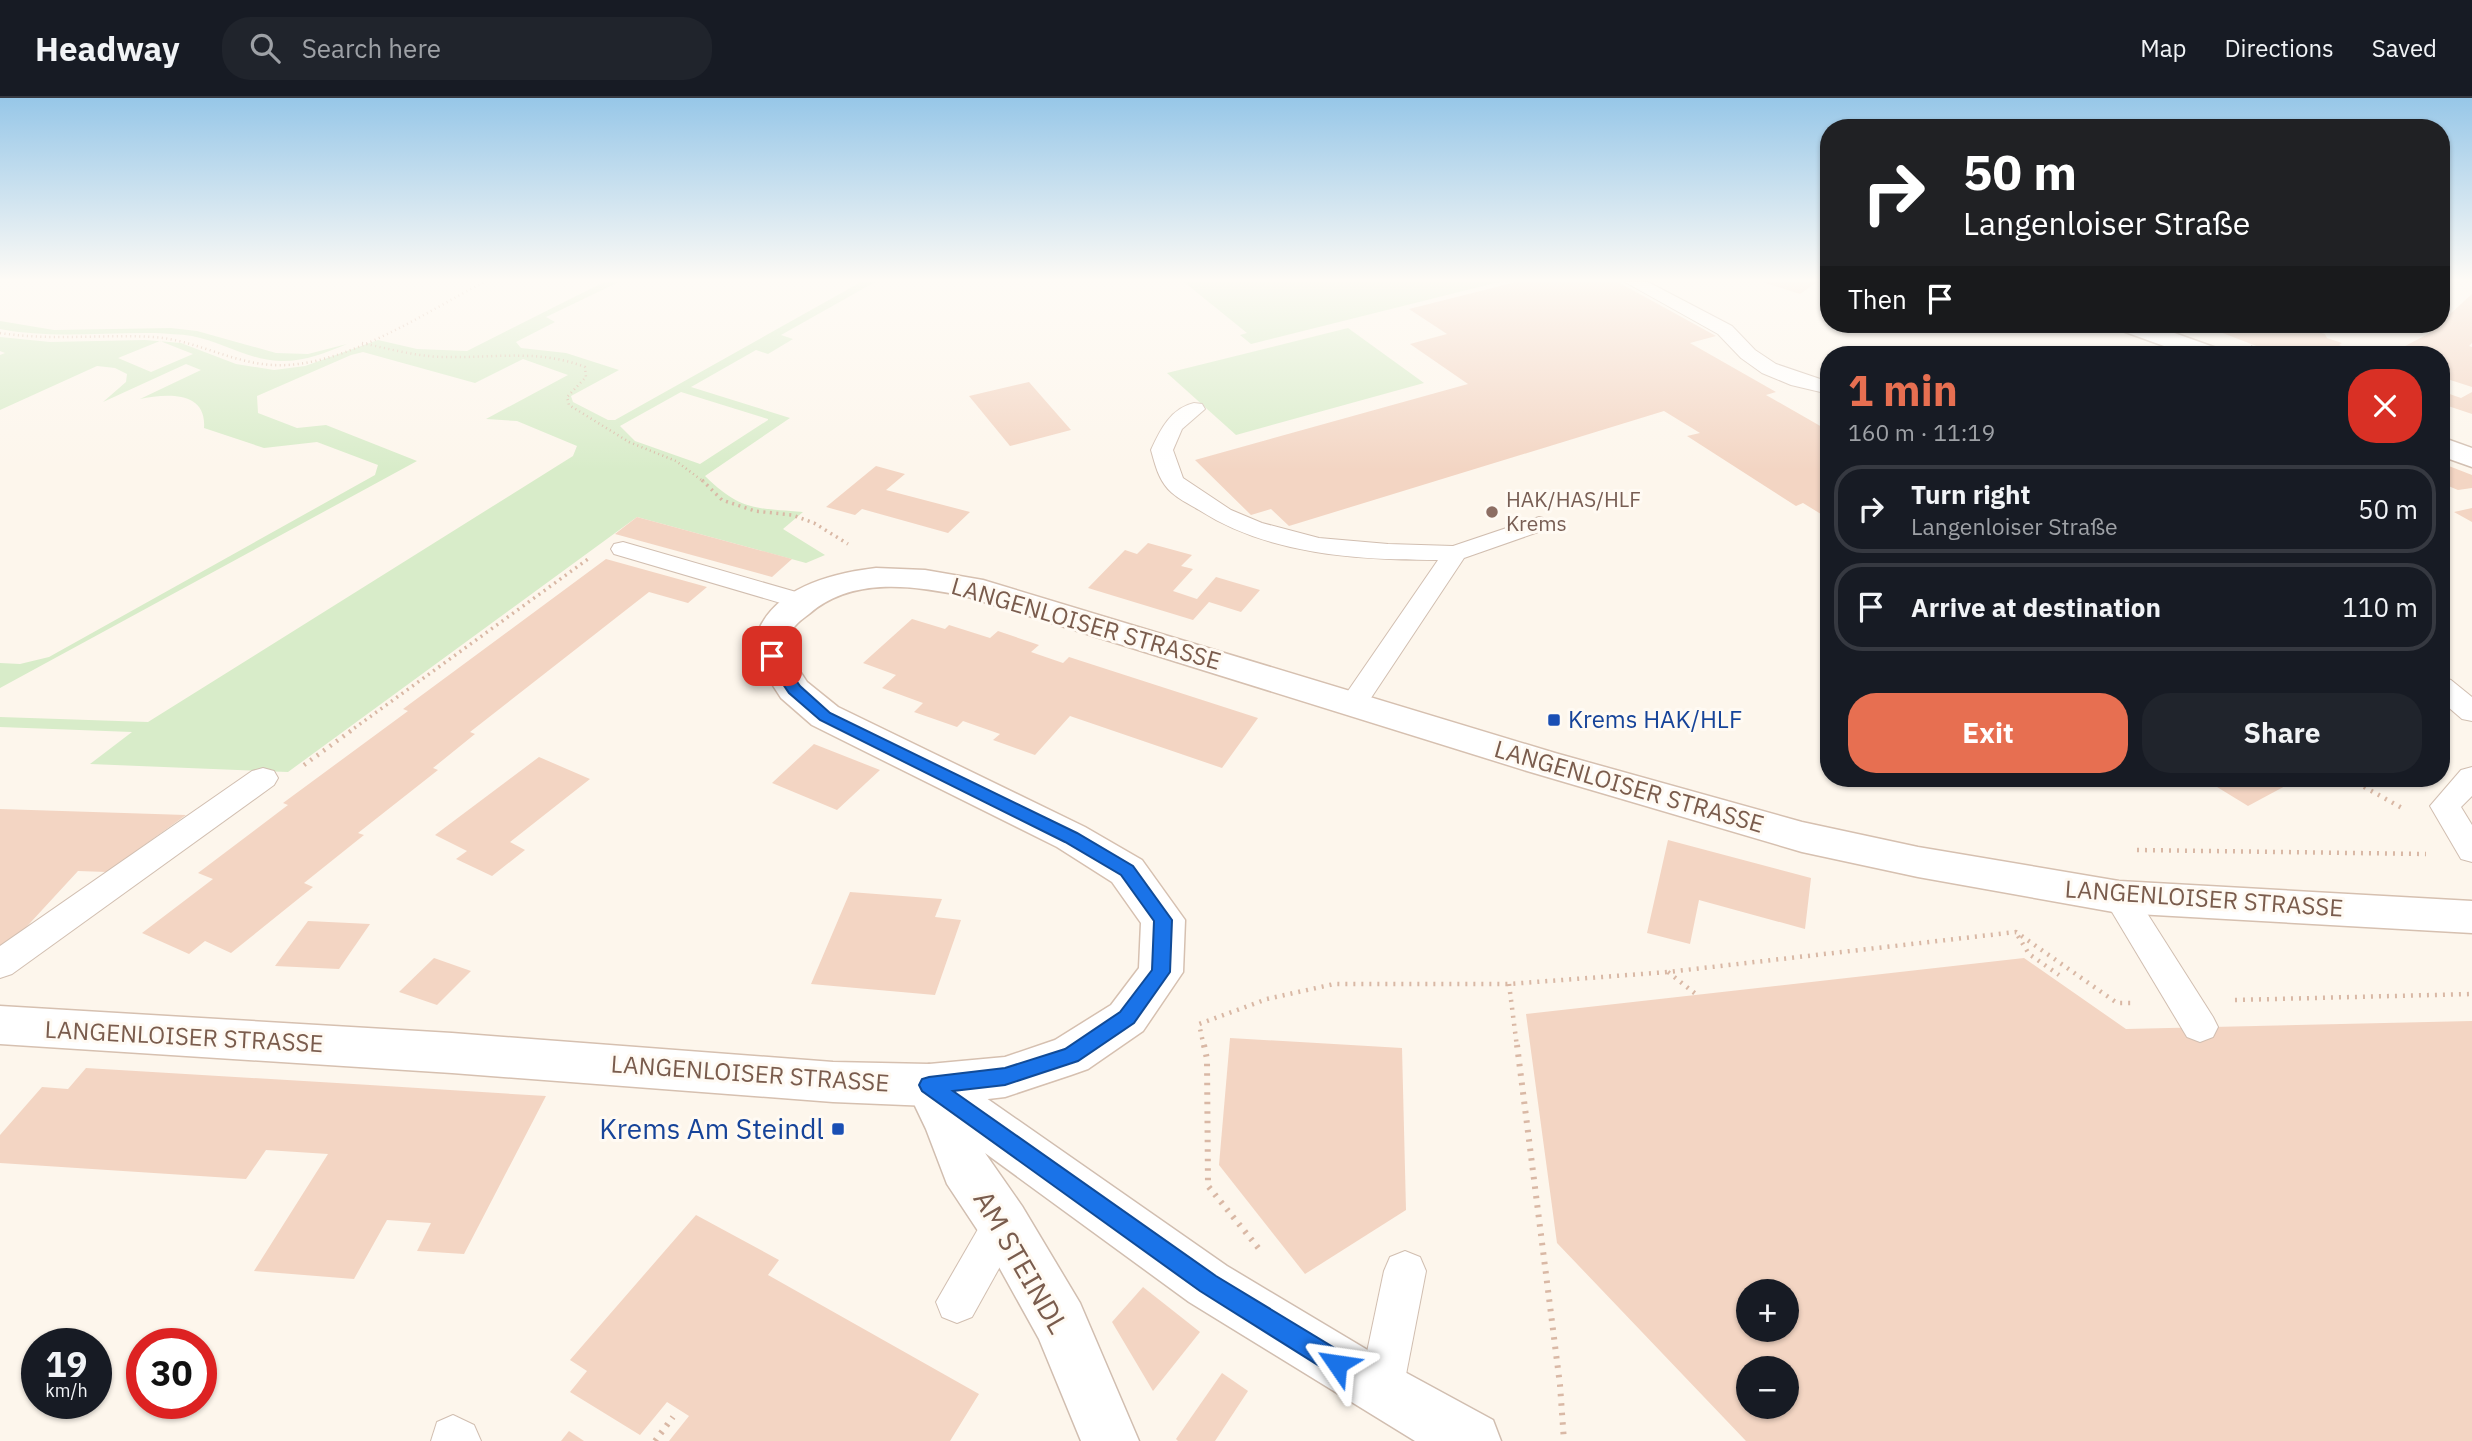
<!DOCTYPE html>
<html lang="en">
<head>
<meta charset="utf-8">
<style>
  :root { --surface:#171b24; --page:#20242c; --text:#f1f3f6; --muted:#9ea1a6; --line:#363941; --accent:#e76f51 }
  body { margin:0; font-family:"IBM Plex Sans",sans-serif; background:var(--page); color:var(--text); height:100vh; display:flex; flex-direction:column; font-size:26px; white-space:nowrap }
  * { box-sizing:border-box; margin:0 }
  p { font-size:23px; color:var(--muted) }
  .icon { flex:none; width:38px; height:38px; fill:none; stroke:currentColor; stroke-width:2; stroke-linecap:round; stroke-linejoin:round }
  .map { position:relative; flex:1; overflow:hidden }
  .side { position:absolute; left:1820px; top:248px; width:630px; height:441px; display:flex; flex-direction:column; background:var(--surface); border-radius:28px; box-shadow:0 2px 5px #0004 }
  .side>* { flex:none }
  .banner { position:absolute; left:1820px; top:21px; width:630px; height:214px; border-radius:28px; box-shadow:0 2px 5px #0004; background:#202124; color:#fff; overflow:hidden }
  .controls { position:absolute; left:1736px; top:1181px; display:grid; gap:14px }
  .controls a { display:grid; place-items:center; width:63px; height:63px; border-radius:50%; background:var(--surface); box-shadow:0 2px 5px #0004; font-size:35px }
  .speed { position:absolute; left:21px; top:1230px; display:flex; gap:14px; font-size:35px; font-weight:700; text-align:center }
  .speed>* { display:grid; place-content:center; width:91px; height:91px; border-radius:50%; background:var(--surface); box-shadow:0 2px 5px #0004; line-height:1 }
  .speed small { font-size:18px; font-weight:400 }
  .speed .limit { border:10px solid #d22; background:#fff; color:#111 }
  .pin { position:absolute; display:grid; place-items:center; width:60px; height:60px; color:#fff; margin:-30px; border-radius:14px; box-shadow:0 4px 10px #0006 }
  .me { position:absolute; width:77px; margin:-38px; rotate:302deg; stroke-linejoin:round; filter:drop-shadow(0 0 5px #0008) }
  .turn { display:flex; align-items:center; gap:24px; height:147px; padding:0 28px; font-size:32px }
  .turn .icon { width:91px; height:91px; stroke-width:2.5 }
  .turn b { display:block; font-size:49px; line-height:60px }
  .then { display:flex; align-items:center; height:66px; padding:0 28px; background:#0003; gap:14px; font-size:26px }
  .round { display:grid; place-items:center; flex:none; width:74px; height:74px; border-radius:28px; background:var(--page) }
  .headline { display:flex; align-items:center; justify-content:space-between; height:119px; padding:0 28px }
  h1 { font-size:42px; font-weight:700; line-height:52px; color:var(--accent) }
  .primary-button { display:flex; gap:14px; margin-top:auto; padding:14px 28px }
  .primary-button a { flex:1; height:80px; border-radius:28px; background:var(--accent); color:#fff; font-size:28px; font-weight:700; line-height:80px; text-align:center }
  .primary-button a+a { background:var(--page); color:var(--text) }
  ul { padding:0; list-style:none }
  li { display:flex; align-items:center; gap:21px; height:88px; margin:0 14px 10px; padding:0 14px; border:4px solid var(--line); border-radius:28px }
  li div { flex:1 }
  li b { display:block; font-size:26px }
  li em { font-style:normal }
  header { display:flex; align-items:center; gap:42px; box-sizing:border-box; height:98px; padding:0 35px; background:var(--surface); border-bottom:2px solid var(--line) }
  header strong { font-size:33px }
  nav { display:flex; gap:38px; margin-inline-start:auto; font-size:24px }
  .search { width:490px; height:63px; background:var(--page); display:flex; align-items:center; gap:18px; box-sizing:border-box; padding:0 24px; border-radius:28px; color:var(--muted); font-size:26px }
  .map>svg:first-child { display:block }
</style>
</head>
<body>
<header>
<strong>Headway</strong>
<div class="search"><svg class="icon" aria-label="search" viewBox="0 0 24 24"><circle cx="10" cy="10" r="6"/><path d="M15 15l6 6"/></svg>Search here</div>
<nav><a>Map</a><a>Directions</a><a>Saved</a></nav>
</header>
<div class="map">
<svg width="2472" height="1343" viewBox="0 0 2472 1343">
  <rect width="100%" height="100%" fill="#fdf6ec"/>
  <g fill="#d8ecc9" fill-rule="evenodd">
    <path d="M 604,184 L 619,184 L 546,219 L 555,224 L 516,244 L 521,250 L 566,255 L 619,272 L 571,298 L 573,304 L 608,322 L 615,322 L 861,184 L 875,184 L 781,237 L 793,241 L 768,256 L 756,252 L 691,289 L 790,320 L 705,378 C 741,413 755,410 803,414 L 783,431 L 825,457 L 806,465 L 637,419 L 288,674 L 90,666 L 132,634 L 0,629 L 0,619 L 148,624 L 573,358 L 577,348 L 517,323 L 486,321 L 568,277 L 523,261 L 475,285 L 363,254 L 351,257 L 257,298 L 258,315 L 297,330 L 326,327 L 417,363 L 0,590 L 0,565 L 20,566 L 49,559 L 375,377 L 378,367 L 317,344 L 264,350 L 204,330 C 207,292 165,296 140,301 L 201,272 L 186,266 L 103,304 L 126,284 L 127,276 L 115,270 L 97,268 L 0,312 L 0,257 L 5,255 L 0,253 L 0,239 L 50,244 L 145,242 L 181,245 L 236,266 L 274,272 L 305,268 L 378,242 L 417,251 L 467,253 ZM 160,243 L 193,256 L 151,274 L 118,260 ZM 681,294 L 768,321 L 768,322 L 700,366 L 635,343 L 620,328 Z"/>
    <path d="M 1184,184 L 1499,184 L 1251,246 L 1240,237 L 1247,235 Z"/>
    <path d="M 0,223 L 54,232 L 171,230 L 197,233 L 276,255 L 308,256 L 347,246 C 325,255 303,264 280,263 C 249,262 222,244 192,238 C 180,236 167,236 155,235 C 102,234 52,241 0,231 Z"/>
    <path d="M 1348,230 L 1424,285 L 1236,337 L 1167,275 Z"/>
  </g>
  <g fill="#f3d5c3" fill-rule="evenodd">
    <path d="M 1516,184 L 1618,184 L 1716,238 L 1690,245 L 1776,294 L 1766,297 L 1829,333 L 1829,421 L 1803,405 L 1796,408 L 1687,338 L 1700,335 L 1664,313 L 1289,428 L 1271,411 L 1251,417 L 1195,362 L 1468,286 L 1410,246 L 1447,236 L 1409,211 Z"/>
    <path d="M 1762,184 L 1817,184 L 1800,196 Z"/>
    <path d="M 2472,196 L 2472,245 L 2469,248 L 2472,249 L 2472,289 L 2441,279 L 2441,257 L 2388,257 L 2428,236 Z"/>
    <path d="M 2199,226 L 2289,226 L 2325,236 L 2327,240 L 2342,245 L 2339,247 L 2366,257 L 2280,257 Z"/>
    <path d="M 1029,284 L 1071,332 L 1010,348 L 969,298 Z"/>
    <path d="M 2441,293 L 2461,300 L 2472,294 L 2472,316 L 2448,308 L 2441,312 Z"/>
    <path d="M 2441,365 L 2472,377 L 2472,390 L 2458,392 L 2441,385 Z"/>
    <path d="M 876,368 L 905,376 L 886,392 L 970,414 L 948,435 L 862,411 L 855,417 L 826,409 Z"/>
    <path d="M 2472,410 L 2472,424 L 2454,414 Z"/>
    <path d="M 637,419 L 792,461 L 772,479 L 615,436 Z"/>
    <path d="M 1148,445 L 1192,457 L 1181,468 L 1193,471 L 1173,493 L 1197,501 L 1216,479 L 1260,492 L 1241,514 L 1209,504 L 1193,522 L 1088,490 L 1125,452 L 1137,456 Z"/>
    <path d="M 606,461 L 707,489 L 688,505 L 649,494 L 470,634 L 475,636 L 433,670 L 438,672 L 358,735 L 364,737 L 304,785 L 313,789 L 231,855 L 205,843 L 189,856 L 142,835 L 213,781 L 198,775 L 288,707 L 283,705 L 408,613 L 403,611 Z"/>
    <path d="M 912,521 L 945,531 L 949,527 L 990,540 L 998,533 L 1039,547 L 1031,554 L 1063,565 L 1069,559 L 1258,620 L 1222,670 L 1070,618 L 1035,657 L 993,642 L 1000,636 L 963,623 L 957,629 L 914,614 L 923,605 L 882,590 L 896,577 L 863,565 Z"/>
    <path d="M 814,646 L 880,672 L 837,712 L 772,685 Z"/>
    <path d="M 539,659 L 590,681 L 510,744 L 525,752 L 492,778 L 456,761 L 467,753 L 435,737 Z"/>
    <path d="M 2204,681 L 2298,681 L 2248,708 Z"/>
    <path d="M 0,711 L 186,717 L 107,774 L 78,773 L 7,850 L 0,850 Z"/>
    <path d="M 1668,742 L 1811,780 L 1805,831 L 1699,802 L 1690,846 L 1647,835 Z"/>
    <path d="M 850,794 L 942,801 L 935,819 L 961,822 L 935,897 L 811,886 Z"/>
    <path d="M 308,823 L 370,826 L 339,871 L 275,868 Z"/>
    <path d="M 434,860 L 471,873 L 437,907 L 399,894 Z"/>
    <path d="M 2024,860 L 2126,931 L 2472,923 L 2472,1343 L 1746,1343 L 1557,1145 L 1526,916 ZM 1748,1194 L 1787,1194 L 1787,1232 L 1748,1232 ZM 1748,1270 L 1787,1270 L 1787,1309 L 1748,1309 Z"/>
    <path d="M 1230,940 L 1402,950 L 1406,1112 L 1305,1176 L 1219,1067 Z"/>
    <path d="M 86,970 L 370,987 L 546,998 L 464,1156 L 417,1153 L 431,1125 L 387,1122 L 354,1181 L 254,1173 L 328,1056 L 266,1052 L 246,1081 L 0,1065 L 0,1037 L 42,989 L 68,991 Z"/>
    <path d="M 696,1117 L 779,1162 L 768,1177 L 979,1296 L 950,1343 L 669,1343 L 689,1318 L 667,1304 L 640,1337 L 570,1294 L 587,1273 L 570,1262 Z"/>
    <path d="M 1143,1189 L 1200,1234 L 1153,1293 L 1112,1224 Z"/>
    <path d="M 1222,1275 L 1248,1293 L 1215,1343 L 1178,1343 L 1176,1341 Z"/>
    <path d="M 569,1333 L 584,1343 L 561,1343 Z"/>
  </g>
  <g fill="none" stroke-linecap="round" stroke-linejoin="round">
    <defs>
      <g id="lane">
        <path d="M 1625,184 L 1648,184 L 1732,228 L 1755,252 L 1776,266 L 1829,284 L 1829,296 L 1791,287 L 1762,275 L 1741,260 L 1718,236 Z"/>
        <path d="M 1194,305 L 1202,306 L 1205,311 L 1182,331 L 1173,352 L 1183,380 L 1231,412 L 1262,425 L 1319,440 L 1388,446 L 1453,448 L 1539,419 L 1547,421 L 1551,426 L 1547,431 L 1464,460 L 1363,612 L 1353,615 L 1343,612 L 1339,606 L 1438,462 C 1357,462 1269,457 1199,412 C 1189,406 1176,400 1168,391 C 1158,380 1155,366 1151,352 C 1160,332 1171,310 1194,305 Z"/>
        <path d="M 623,444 L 810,498 L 814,503 L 810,508 L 801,511 L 614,456 L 611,451 L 614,446 Z"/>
        <path d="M 2441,579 L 2451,582 L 2472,599 L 2472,623 L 2462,621 L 2441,603 Z"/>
        <path d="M 2472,669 L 2472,698 L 2461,709 L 2472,727 L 2472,764 L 2461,761 L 2430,708 L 2461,672 Z"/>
        <path d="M 263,670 L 274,673 L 278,680 L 274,687 L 12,876 L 0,880 L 0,848 L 252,673 Z"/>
        <path d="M 2119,787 L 2131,790 L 2213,919 L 2218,929 L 2213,939 L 2200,944 L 2187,939 L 2103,799 L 2107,790 Z"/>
        <path d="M 1003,1106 L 1017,1112 L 1023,1125 L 1017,1138 L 972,1219 L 957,1225 L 942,1219 L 936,1204 L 989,1112 Z"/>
        <path d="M 1405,1153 L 1420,1159 L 1426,1173 L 1403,1292 L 1397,1308 L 1381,1314 L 1365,1308 L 1359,1292 L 1384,1173 L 1390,1159 Z"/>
        <path d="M 453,1317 L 474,1327 L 481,1343 L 431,1343 L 437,1324 Z"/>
      </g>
      <g id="street">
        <path d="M 2114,226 L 2149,226 L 2222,252 L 2226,257 L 2189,257 L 2117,231 Z"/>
        <path d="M 2441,339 L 2472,350 L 2472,369 L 2441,358 Z"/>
        <path d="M 929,966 L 946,972 L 1227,1168 L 1401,1272 L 1493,1322 L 1501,1343 L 1415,1343 L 1189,1204 L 985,1055 L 1022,1108 L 1080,1205 L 1139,1343 L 1081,1343 L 1039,1241 L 984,1142 L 947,1086 L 926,1031 L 905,987 L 912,972 Z"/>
      </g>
      <path id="secondary" d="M 876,470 L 925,472 L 983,482 L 1555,655 L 1802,724 L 1918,749 L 2119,783 L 2472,803 L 2472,835 L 2119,815 L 1918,779 L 1802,754 L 1527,673 L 965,498 C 913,488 853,478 809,516 C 804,520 796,525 793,531 C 789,538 790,550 790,558 L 807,584 L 838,609 L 1085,729 L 1142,762 L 1185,822 L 1183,874 L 1143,933 L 1088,971 L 1071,977 L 1005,999 L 929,1008 L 833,1004 L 452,975 L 0,946 L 0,908 L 452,935 L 833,964 L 929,966 L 1005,959 L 1055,942 L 1111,907 L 1139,870 L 1141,825 L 1112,784 L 1057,749 L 812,627 L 781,600 L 754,558 C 755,549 755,539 759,531 C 779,488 834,475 876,470 Z"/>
    </defs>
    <use href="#lane" stroke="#d1beb0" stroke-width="2"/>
    <use href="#street" stroke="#d1beb0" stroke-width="3"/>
    <use href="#secondary" stroke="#d6c0b0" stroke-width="3"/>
    <g stroke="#d9b8a5" stroke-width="2.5" stroke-dasharray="1 3.5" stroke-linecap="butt">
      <path d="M 0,235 C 52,243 102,236 154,239 C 195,242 232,265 273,267 C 342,271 424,215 484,184"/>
      <path d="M 362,245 C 390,251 418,259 447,259 C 495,260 539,251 585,269 L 586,279 L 567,299 L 569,307 L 629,344 L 676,363 L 704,384"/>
      <path d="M 2251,248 L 2274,257"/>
    </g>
    <g stroke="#d9b8a5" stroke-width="3.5" stroke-dasharray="2 4.5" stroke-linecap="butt">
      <path d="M 702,382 L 722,402 L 755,413 L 792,417 L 814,425 L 848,446"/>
      <path d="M 349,634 L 588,461"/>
    </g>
    <g stroke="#d9b8a5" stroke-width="4.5" stroke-dasharray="2 6" stroke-linecap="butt">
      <path d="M 304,667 L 352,632"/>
      <path d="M 2350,681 L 2402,710"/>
      <path d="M 2137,752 L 2426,756"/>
      <path d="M 2018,838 L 2029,856 L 2059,877"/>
      <path d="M 1668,874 L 1697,897"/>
      <path d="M 1509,886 L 1517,949"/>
      <path d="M 2235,902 L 2472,896"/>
      <path d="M 1204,949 L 1199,926 L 1267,901 L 1334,886 L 1509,886 L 1668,874 L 2016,834 L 2117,905 L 2132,905"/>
    </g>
    <g stroke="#d9b8a5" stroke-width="6" stroke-dasharray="2.5 7" stroke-linecap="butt">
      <path d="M 1204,947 L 1207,961 L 1208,1088 L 1260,1152"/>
      <path d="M 1517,947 L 1560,1287 L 1564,1343"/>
      <path d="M 655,1343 L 673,1319"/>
    </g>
    <use href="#lane" fill="#fff" fill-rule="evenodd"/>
    <use href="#street" fill="#fff" fill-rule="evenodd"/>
    <use href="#secondary" fill="#fff" fill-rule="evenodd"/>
  </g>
  <linearGradient id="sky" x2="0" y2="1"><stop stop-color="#97c7e8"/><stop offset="0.49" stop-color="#fefbf6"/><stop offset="1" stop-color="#fefbf6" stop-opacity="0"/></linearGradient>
  <rect width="2472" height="372" fill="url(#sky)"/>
  <path fill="#1a73e8" stroke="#114b97" stroke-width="2" d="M 772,553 L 777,555 L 800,588 L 830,615 L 1077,735 L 1133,768 L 1172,822 L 1170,874 L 1134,925 L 1078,963 L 1005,987 L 953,993 L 1216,1178 L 1346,1257 L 1349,1266 L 1346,1274 L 1337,1277 L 1329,1274 L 1200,1193 L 922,993 L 919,987 L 922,981 L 929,979 L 1005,970 L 1065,951 L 1120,914 L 1152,872 L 1154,823 L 1121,777 L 1065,744 L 820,622 L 789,595 L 764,558 Z"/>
  <circle fill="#8d6e63" stroke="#fffaf3" stroke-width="2.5" cx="1492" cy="414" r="7"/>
  <g fill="#1a4fb4" stroke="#fffaf3" stroke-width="2.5">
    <rect x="1547" y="615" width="14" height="14" rx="3.5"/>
    <rect x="831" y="1024" width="14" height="14" rx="3.5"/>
  </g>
  <g text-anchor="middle" stroke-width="6" stroke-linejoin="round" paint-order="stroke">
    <g font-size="21" fill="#785e54" stroke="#fffaf3" text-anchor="start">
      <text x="1506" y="409">HAK/HAS/HLF<tspan x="1506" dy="24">Krems</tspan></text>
    </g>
    <g font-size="24" fill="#7a5c4d" stroke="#fffaf3">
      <text transform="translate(1086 526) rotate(16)" y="8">LANGENLOISER STRASSE</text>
      <text transform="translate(1629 689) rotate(16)" y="8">LANGENLOISER STRASSE</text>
      <text transform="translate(2204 801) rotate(4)" y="8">LANGENLOISER STRASSE</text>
      <text transform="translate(184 939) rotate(3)" y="8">LANGENLOISER STRASSE</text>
      <text transform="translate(750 976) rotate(4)" y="8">LANGENLOISER STRASSE</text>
    </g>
    <g font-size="24" fill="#164399" stroke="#fffaf3" text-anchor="start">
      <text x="1568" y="630">Krems HAK/HLF</text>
    </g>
    <g font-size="28" fill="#164399" stroke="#fffaf3" text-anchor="end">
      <text x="824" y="1041">Krems Am Steindl</text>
    </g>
    <g font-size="28" fill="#7a5c4d" stroke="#fffaf3">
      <text transform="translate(1021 1164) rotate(60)" y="10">AM STEINDL</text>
    </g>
  </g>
</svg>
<div class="controls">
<a>+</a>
<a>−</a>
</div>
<div class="speed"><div>19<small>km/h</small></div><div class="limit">30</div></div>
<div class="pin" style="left:772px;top:558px;background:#d93025"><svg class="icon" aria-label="arrive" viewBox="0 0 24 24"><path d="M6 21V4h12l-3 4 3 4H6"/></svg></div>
<svg class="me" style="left:1337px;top:1266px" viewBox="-20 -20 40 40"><path d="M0-17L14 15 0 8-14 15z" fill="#1a73e8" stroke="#fff" stroke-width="4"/></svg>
<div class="banner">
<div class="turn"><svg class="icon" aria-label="right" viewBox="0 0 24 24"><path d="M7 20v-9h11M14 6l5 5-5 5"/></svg><div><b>50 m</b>Langenloiser Straße</div></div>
<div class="then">Then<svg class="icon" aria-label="arrive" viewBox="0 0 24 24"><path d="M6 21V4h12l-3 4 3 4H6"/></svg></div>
</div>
<section class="side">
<div class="headline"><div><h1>1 min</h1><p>160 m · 11:19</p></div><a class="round" style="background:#d93025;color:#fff"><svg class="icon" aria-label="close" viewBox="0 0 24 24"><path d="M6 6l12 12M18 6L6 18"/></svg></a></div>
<ul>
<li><svg class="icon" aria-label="right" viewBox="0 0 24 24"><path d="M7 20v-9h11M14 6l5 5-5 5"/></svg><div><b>Turn right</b><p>Langenloiser Straße</p></div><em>50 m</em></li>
<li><svg class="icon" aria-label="arrive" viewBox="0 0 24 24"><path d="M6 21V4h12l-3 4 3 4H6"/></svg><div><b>Arrive at destination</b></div><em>110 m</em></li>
</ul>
<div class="primary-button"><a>Exit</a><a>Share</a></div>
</section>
</div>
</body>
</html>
